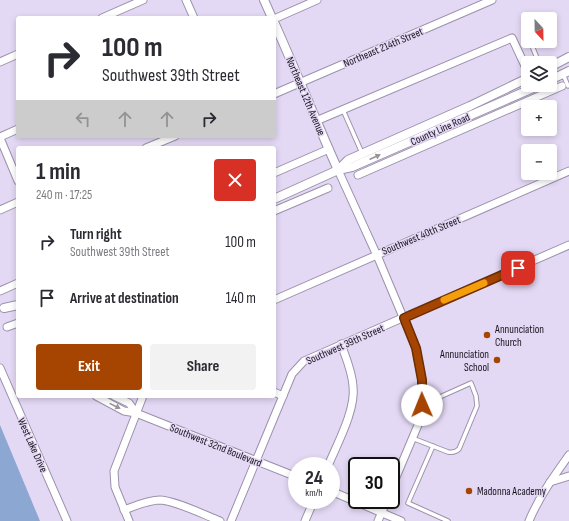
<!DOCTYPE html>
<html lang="en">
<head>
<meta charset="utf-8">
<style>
  :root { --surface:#fff; --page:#f2f2f3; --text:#2b2b33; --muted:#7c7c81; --accent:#a64502 }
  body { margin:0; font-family:"Sofia Sans Condensed",sans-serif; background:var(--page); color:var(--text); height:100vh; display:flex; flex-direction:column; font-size:15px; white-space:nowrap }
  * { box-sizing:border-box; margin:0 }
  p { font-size:13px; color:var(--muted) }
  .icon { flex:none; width:22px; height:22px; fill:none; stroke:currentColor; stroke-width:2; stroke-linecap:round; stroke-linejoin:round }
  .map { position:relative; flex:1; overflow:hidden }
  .drawer { position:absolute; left:16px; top:146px; width:260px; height:252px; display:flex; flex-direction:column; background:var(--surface); border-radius:4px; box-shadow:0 2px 6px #0003 }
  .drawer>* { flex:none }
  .top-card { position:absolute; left:16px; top:16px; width:260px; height:122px; border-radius:4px; box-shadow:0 2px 6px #0003; background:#fff; color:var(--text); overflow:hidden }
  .needle { width:26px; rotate:158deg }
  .fabs { position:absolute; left:521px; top:12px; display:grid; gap:8px }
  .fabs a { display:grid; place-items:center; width:36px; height:36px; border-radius:4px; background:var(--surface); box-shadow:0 2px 6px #0003; font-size:20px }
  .speed { position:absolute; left:288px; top:457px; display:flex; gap:8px; font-size:20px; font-weight:700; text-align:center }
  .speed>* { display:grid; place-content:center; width:52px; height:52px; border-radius:50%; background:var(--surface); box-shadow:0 2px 6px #0003; line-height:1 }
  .speed small { font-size:10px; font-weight:400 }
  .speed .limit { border:2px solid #111; border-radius:6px; background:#fff; color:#111 }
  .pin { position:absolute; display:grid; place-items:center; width:34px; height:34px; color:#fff; margin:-17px; border-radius:8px; box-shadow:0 2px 6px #0006 }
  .me { position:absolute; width:44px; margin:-22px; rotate:359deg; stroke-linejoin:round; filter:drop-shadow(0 0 3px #0008) }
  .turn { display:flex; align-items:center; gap:14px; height:84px; padding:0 20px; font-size:18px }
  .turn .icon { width:52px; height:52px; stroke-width:2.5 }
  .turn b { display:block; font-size:28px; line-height:34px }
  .lanes { display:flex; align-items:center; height:38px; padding:0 20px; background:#0003; justify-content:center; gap:20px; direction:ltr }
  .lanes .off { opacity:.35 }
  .round { display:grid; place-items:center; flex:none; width:42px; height:42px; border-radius:4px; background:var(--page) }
  .overview { display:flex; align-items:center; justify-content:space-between; height:68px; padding:0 20px }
  h1 { font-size:24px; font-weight:700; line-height:30px }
  .primary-button { display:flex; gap:8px; margin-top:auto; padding:8px 20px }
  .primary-button a { flex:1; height:46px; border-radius:4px; background:var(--accent); color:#fff; font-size:16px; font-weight:700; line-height:46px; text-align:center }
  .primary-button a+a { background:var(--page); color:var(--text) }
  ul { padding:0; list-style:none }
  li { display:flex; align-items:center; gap:12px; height:56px; padding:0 20px }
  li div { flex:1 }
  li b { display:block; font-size:15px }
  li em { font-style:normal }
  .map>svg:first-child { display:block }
</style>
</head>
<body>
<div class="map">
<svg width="569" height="521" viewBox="0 0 569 521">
  <rect width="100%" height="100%" fill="#e4d9f5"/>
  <path fill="#8da7d3" d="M 0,425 L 40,521 L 0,521 Z"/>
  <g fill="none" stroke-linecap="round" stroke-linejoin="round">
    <defs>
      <g id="service">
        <path d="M 530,41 L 539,63"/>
        <path d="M 563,74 L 568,86"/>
        <path d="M 343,110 L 362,153"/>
        <path d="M 412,438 L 448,452 C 453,453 456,452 459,449 L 477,406 L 476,396 L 471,383 L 422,405"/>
        <path d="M 433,446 L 408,503 L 448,521"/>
      </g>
      <g id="minor">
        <path d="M 186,0 L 194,18"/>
        <path d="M 102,18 L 143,0"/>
        <path d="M 274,19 L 317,0"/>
        <path d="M 0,62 L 18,54"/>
        <path d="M 274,94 L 492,0"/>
        <path d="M 316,121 L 512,38 L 526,68 L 526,79"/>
        <path d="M 0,137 L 18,129"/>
        <path d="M 0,138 L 18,181"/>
        <path d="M 146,148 L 175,136"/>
        <path d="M 338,170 L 379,260 L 416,348 L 422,380 L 422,405 L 418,425 L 391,489"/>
        <path d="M 274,173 L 329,149"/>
        <path d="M 358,175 L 562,86"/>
        <path d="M 0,210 L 18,202"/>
        <path d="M 274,211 L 328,188"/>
        <path d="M 0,291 L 18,283"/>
        <path d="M 274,300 L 569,171"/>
        <path d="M 7,327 L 18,323"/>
        <path d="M 0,368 L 67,521"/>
        <path d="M 274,392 L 283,396"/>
        <path d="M 96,396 L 124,411 L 136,413 L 297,477"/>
        <path d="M 114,396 L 129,403 L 136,413"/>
        <path d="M 328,466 C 337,444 356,410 353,386 C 352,371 346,358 341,344"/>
        <path d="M 550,482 L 569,476"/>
        <path d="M 331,491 L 401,521"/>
        <path d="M 124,510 C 135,506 148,500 160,500 C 177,501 204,515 220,521"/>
        <path d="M 129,521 L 115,487 L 114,471 L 143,396"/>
        <path d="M 231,521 L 292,374 L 304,361 L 569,245"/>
        <path d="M 305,521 L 314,500"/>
        <path d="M 378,521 L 387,500"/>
        <path d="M 529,521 C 539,497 554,476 569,455"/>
      </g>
      <g id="tertiary">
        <path d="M 264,0 L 272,18"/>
        <path d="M 274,22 C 296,71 316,121 338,170"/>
        <path d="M 550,67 L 569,57"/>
        <path d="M 550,80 L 569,71"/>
        <path d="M 338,170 L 348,160 L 470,106 L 528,78"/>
        <path d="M 274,199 L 338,170 L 352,167 L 540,85"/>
        <path d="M 4,308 L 18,305"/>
      </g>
    </defs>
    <use href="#service" stroke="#9b91ab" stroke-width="5.5"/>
    <use href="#minor" stroke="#9b91ab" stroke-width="9"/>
    <use href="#tertiary" stroke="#9b91ab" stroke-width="10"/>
    <use href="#service" stroke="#fff" stroke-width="3.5"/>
    <use href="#minor" stroke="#fff" stroke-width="7"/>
    <use href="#tertiary" stroke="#fff" stroke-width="8"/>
  </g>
  <defs><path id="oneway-solid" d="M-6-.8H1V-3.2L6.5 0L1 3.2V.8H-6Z"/></defs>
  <g fill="#979599">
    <use href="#oneway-solid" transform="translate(375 157) rotate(-24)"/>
    <use href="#oneway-solid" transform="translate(115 406) rotate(26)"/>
  </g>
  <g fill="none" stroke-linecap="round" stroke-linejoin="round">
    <defs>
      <path id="route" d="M 422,405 L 422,380 L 416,348 L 404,318 L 518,268"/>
    </defs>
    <use href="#route" stroke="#6c2d01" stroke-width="10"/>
    <use href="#route" stroke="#a64502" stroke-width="7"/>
    <path stroke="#f59e0b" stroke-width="7" d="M 444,300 L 484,283"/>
  </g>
  <g fill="#a64502" stroke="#e4d9f5" stroke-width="1.5">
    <circle cx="487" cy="335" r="4"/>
    <circle cx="497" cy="360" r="4"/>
    <circle cx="469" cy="491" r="4"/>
  </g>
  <g text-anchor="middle" stroke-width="3" stroke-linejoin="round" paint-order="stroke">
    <g font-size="11" fill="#17131d" stroke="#e4d9f5">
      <text transform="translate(383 47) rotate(-23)" y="4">Northeast 214th Street</text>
      <text transform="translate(306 96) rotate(67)" y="4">Northeast 12th Avenue</text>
      <text transform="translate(440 129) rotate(-24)" y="4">County Line Road</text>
      <text transform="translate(421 235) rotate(-23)" y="4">Southwest 40th Street</text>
      <text transform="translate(345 344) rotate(-24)" y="4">Southwest 39th Street</text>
      <text transform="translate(33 445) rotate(66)" y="4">West Lake Drive</text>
      <text transform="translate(216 445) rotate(22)" y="4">Southwest 32nd Boulevard</text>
    </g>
    <g font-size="11" fill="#17131d" stroke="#e4d9f5" text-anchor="start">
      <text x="495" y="333">Annunciation<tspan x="495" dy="13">Church</tspan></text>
      <text x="489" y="358" text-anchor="end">Annunciation<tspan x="489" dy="13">School</tspan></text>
      <text x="477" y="495">Madonna Academy</text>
    </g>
  </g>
</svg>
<div class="fabs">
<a><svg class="needle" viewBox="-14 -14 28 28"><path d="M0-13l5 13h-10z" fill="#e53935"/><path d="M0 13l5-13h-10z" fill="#7c7c81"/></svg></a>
<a><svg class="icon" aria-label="layers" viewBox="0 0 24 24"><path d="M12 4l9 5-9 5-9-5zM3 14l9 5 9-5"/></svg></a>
<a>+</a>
<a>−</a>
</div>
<div class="speed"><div>24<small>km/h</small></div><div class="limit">30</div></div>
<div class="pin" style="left:518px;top:268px;background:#d93025"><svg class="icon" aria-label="arrive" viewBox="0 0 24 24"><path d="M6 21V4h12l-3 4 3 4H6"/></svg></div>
<svg class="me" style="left:422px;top:405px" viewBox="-20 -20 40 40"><circle r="19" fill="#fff"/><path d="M0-13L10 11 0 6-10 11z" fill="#a64502"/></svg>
<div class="top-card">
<div class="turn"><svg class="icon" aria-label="right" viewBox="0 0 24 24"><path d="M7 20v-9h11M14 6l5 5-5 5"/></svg><div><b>100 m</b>Southwest 39th Street</div></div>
<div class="lanes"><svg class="icon off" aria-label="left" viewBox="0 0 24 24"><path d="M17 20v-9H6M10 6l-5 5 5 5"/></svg><svg class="icon off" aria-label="ahead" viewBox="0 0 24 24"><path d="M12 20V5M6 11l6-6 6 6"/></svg><svg class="icon off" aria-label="ahead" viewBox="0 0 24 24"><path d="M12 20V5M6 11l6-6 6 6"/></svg><svg class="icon" aria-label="right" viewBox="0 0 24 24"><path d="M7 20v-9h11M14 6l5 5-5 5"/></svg></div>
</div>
<section class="drawer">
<div class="overview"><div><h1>1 min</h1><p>240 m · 17:25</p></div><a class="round" style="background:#d93025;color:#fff"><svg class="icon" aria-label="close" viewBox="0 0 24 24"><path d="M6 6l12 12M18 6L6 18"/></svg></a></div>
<ul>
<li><svg class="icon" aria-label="right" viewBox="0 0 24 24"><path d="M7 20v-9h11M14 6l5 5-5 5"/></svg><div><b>Turn right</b><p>Southwest 39th Street</p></div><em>100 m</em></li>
<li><svg class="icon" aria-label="arrive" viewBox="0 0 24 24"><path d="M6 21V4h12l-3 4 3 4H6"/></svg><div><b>Arrive at destination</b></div><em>140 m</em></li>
</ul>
<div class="primary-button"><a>Exit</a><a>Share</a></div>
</section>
</div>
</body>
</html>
